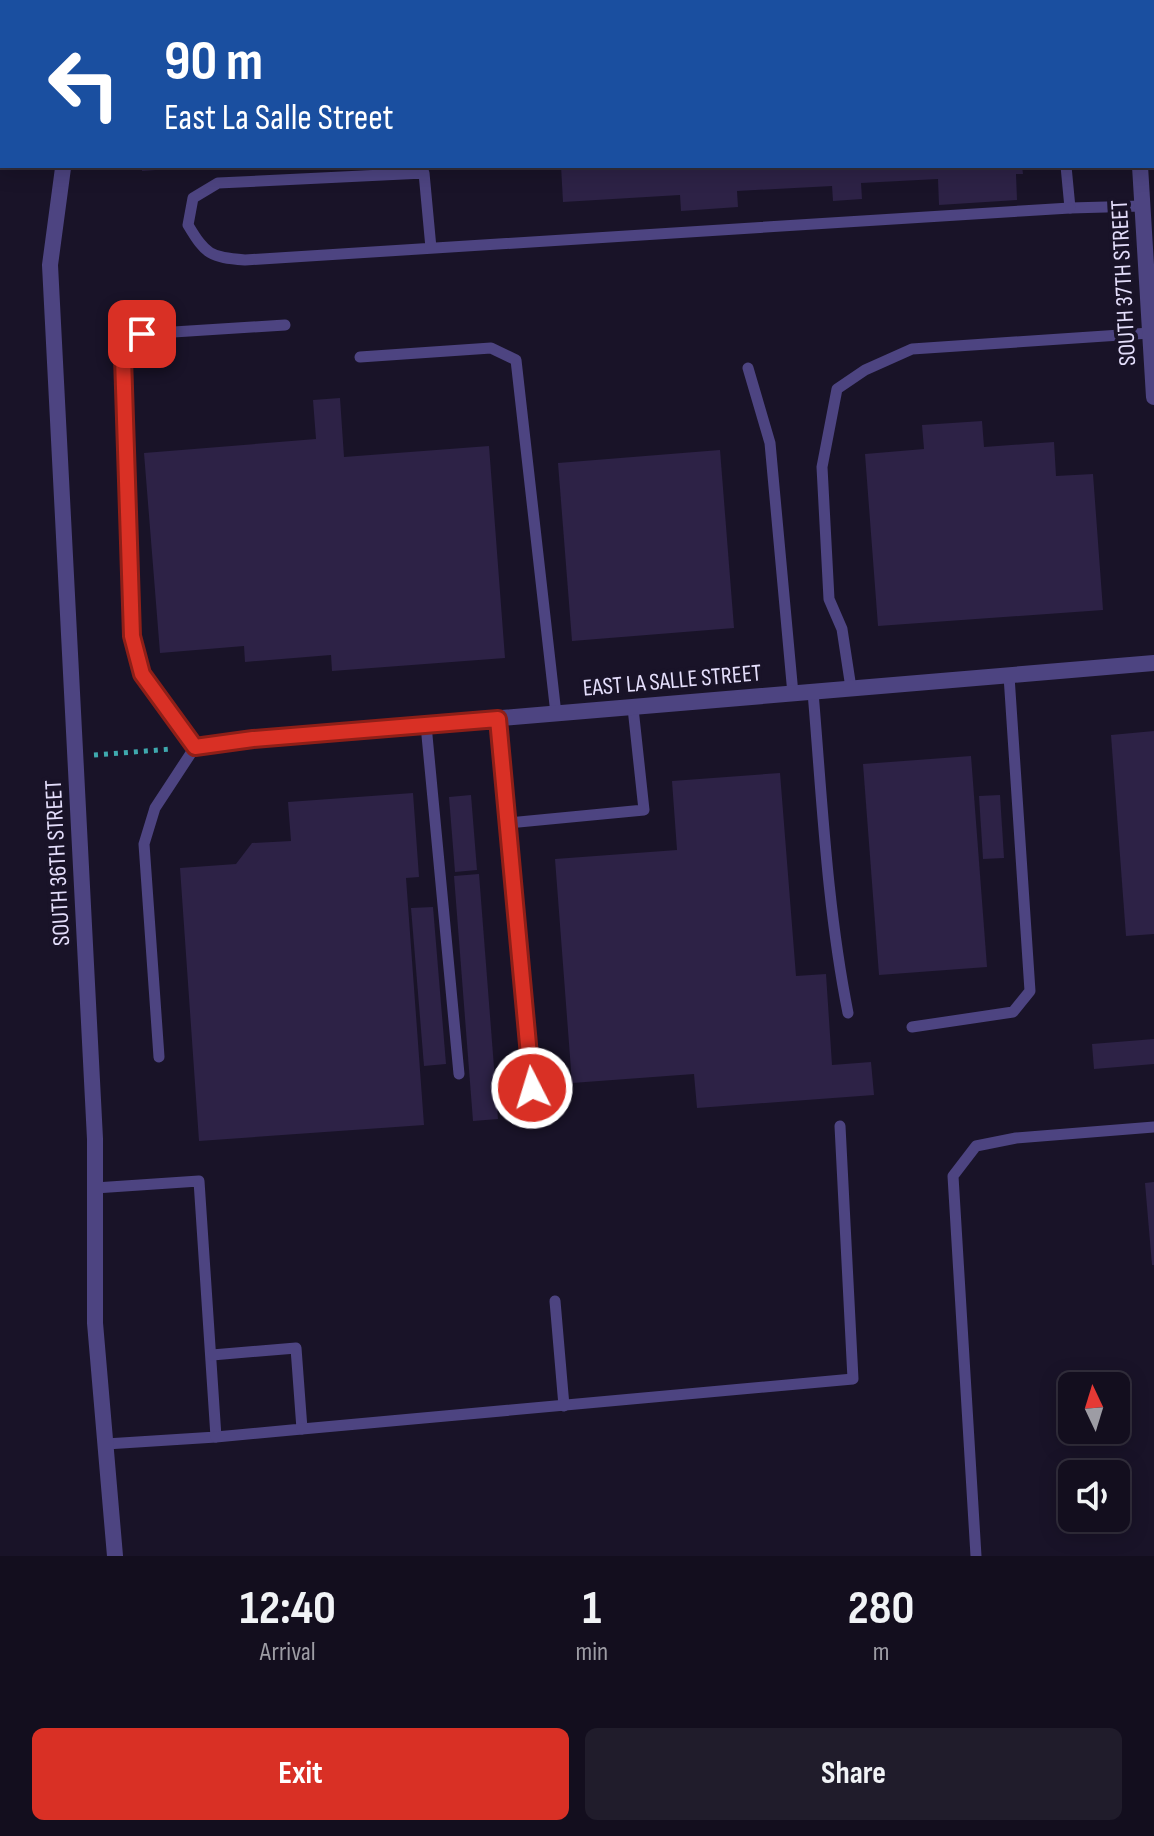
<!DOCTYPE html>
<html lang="en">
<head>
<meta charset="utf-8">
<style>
  :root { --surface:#130e1e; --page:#201c2b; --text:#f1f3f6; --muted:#9d9ca4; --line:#322e3c; --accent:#d93025 }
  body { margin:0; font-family:"Sofia Sans Condensed",sans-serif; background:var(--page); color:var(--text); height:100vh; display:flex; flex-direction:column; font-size:30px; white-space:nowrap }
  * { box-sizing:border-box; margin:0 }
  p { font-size:26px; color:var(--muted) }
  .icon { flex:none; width:44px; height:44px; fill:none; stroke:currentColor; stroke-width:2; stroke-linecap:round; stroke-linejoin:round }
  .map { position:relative; height:1556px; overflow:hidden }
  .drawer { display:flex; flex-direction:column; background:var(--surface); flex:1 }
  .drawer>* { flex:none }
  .hud { position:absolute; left:0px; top:0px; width:1154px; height:168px; box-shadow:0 4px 20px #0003,0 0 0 2px var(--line); background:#1a4fa0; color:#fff; overflow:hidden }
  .needle { width:52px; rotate:356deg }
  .tools { position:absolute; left:1058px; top:1372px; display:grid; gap:16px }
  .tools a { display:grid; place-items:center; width:72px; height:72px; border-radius:12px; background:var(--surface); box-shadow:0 4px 20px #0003,0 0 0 2px var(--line); font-size:40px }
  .pin { position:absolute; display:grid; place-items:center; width:68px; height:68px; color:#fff; margin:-34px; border-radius:16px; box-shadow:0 4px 12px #0006 }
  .me { position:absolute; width:88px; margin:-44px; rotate:355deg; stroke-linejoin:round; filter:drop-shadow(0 0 6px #0008) }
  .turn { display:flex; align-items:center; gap:28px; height:168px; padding:0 32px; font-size:36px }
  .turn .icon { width:104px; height:104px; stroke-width:2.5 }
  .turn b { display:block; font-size:56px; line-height:68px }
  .eta { display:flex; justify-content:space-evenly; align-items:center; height:136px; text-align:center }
  .eta b { font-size:48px; font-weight:700; line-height:56px }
  .cta { display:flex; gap:16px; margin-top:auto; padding:16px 32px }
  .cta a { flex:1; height:92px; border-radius:12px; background:var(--accent); color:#fff; font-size:32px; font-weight:700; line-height:92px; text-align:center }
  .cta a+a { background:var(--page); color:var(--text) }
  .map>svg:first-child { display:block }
</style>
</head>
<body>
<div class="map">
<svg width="1154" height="1556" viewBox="0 0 1154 1556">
  <rect width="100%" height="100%" fill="#191328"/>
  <g fill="#2d2246">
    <path d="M 142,166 L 184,166 L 184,168 L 142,171 Z"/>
    <path d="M 561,166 L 1022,166 L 1023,174 L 1016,174 L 1017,200 L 939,205 L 938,179 L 861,183 L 862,199 L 833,201 L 832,186 L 737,191 L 738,207 L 681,211 L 680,195 L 563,202 Z"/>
    <path d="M 340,398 L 344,457 L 489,446 L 505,658 L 332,671 L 331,655 L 245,662 L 244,646 L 160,653 L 144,453 L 316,439 L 313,400 Z"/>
    <path d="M 982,421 L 984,447 L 1054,442 L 1056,476 L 1093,474 L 1103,610 L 878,626 L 865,454 L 924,449 L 922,425 Z"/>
    <path d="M 720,450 L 734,628 L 572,641 L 558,463 Z"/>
    <path d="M 1154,731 L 1154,934 L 1126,936 L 1111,735 Z"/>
    <path d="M 971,756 L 987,967 L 879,975 L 863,764 Z"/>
    <path d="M 780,773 L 796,976 L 826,974 L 832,1065 L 871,1062 L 874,1095 L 697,1108 L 694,1074 L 572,1083 L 555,859 L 677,850 L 672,781 Z"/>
    <path d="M 413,793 L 419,877 L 406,878 L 424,1125 L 199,1141 L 180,868 L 236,864 L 252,843 L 291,841 L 288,802 Z"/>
    <path d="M 471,795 L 477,870 L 455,872 L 449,797 Z"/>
    <path d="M 1000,795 L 1004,858 L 983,859 L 979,796 Z"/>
    <path d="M 479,874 L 498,1119 L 473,1121 L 454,876 Z"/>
    <path d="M 433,907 L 446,1064 L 424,1066 L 411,908 Z"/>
    <path d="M 1154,1039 L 1154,1064 L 1094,1069 L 1092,1044 Z"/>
    <path d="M 1154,1182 L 1154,1265 L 1152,1265 L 1145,1183 Z"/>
  </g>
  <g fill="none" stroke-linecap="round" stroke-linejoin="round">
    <path stroke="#3fa9ae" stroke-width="5" stroke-dasharray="4 6" stroke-linecap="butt" d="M 94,755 L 172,749"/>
    <g stroke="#4d4481" stroke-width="11">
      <path d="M 413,0 L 413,2"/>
      <path d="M 1066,166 L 1070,208 L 1142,206"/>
      <path d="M 431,248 L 424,173 L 218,183 L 193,198 L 188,225 C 206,255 210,257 245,260 L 1021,211 L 1070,208"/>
      <path d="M 360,357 L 491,348 L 516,360 L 556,714"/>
      <path d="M 748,368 L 770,443 L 793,694"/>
      <path d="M 851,688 L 842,629 L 829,599 L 822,467 L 837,389 L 865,370 L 912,349 L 1150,333"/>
      <path d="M 813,692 C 822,799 827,908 848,1013"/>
      <path d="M 498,719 L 532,1088"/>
      <path d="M 426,725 L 459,1074"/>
      <path d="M 508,823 L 644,810 L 633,708"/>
      <path d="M 912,1027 L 1013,1012 L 1030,991 L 1009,676"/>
      <path d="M 159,1057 L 144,844 L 155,808 L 195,747 L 142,674 L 132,636 L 123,357 L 142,334 L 285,325"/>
      <path d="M 95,1188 L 199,1181 L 216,1437 L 106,1444"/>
      <path d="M 555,1301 L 564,1406"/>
      <path d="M 212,1355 L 296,1348 L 302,1429 L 216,1437"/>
      <path d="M 302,1429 L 853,1379 L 840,1126"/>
      <path d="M 976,1556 L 953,1176 L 976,1146 L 1016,1138 L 1154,1127"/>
    </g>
    <g stroke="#4d4481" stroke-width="16">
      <path d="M 1132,0 L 1132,2"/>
      <path d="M 1140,166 L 1154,397"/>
      <path d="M 195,747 L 253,739 L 1154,663"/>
    </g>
    <path stroke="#4d4481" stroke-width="16" d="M 63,168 L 50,265 L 95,1139 L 95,1323 L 115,1556"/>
  </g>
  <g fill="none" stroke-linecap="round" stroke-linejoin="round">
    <defs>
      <path id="route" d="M 142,334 L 123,357 L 132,636 L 142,674 L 195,747 L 253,739 L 498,719 L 532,1088"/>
    </defs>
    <use href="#route" stroke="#8d1f18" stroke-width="20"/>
    <use href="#route" stroke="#d93025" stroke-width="14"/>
  </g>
  <g text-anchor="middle" stroke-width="8" stroke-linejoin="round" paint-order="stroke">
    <g font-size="24" fill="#e4defb" stroke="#191328">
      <text transform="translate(1123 283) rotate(-93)" y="8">SOUTH 37TH STREET</text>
      <text transform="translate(672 680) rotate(-5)" y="8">EAST LA SALLE STREET</text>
      <text transform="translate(57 863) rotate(-93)" y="8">SOUTH 36TH STREET</text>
    </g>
  </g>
</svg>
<div class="tools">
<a><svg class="needle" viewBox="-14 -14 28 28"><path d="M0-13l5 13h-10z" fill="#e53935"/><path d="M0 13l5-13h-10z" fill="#9d9ca4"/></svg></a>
<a><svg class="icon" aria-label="sound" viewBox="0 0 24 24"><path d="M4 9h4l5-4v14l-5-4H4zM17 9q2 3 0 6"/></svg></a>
</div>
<div class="pin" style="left:142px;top:334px;background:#d93025"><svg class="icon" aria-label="arrive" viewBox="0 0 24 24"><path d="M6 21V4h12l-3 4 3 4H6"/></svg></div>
<svg class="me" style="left:532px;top:1088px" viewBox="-20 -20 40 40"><circle r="17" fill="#d93025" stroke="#fff" stroke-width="3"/><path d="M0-11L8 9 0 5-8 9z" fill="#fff"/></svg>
<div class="hud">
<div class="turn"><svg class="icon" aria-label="left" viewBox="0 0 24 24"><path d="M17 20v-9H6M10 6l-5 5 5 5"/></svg><div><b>90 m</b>East La Salle Street</div></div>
</div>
</div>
<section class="drawer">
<div class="eta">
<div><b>12:40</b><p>Arrival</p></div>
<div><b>1</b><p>min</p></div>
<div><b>280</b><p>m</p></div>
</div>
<div class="cta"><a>Exit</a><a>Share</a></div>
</section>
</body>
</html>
